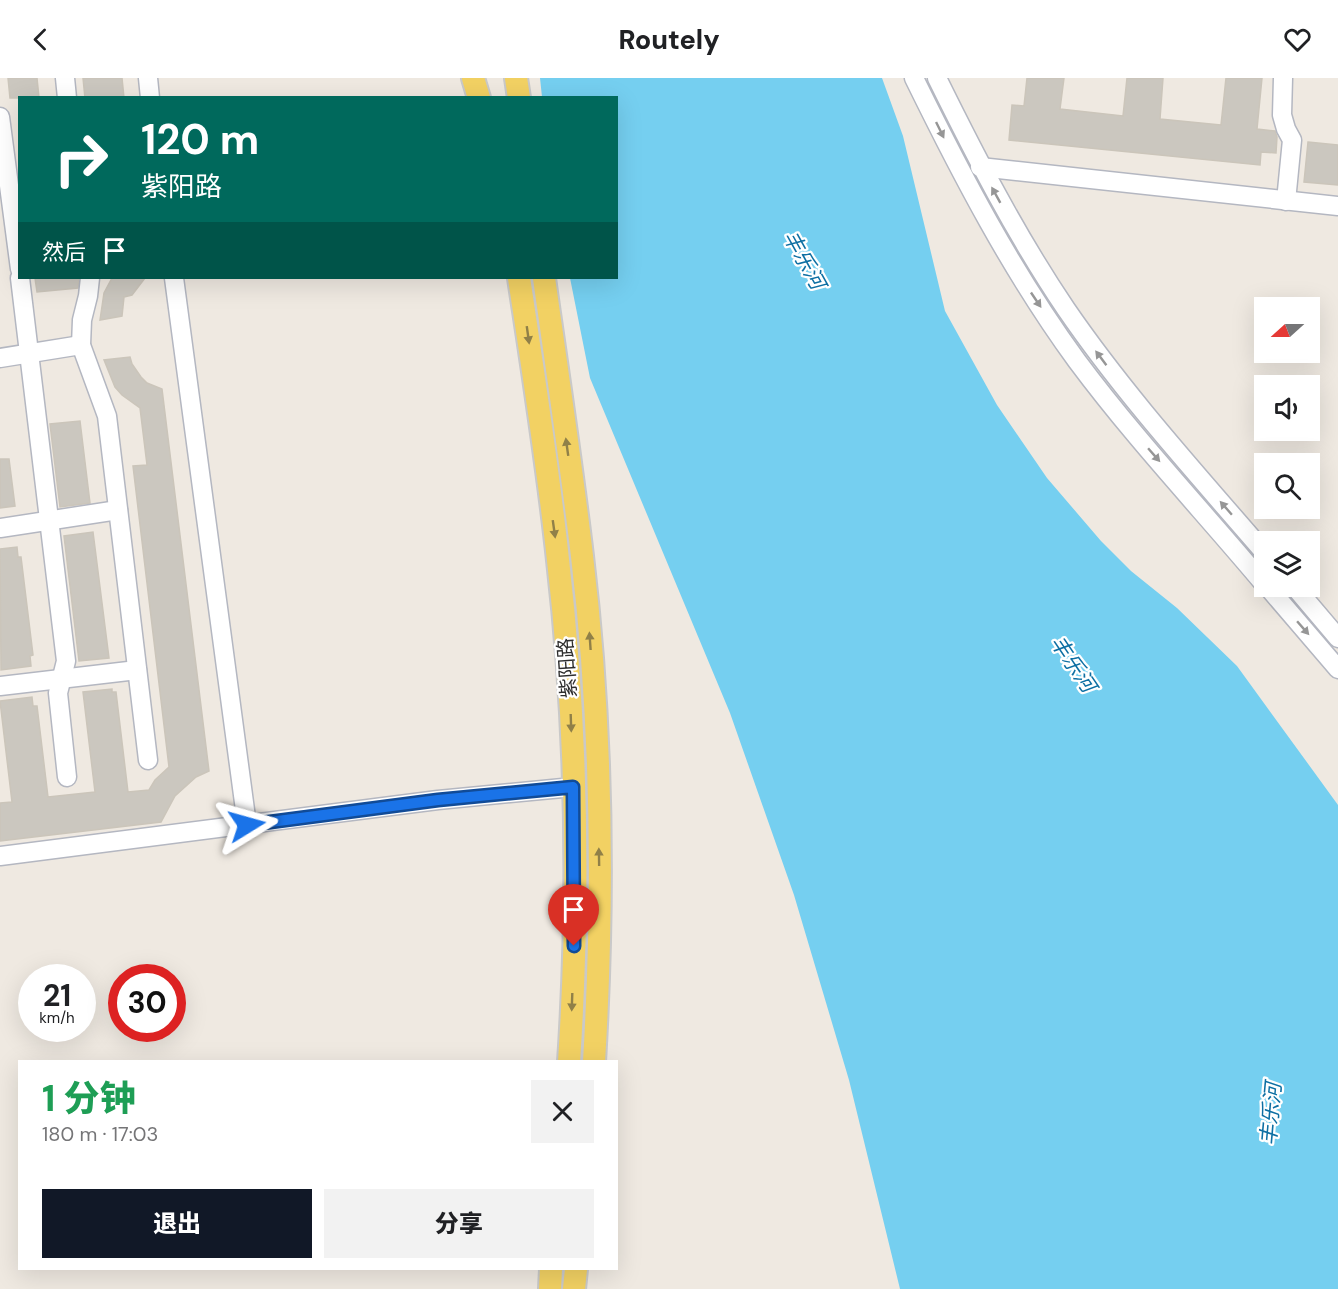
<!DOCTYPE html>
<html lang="zh">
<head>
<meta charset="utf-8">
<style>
  :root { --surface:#fff; --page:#f2f2f2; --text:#202124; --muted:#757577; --accent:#111827 }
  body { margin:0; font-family:"DM Sans","Noto Sans SC",sans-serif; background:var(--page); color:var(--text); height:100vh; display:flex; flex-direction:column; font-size:22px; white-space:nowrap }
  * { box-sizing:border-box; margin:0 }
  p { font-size:20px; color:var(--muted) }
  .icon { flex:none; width:33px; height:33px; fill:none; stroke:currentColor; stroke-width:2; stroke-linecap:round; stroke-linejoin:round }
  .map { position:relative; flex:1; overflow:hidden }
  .sheet { position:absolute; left:18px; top:982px; width:600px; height:210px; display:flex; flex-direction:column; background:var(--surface); border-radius:0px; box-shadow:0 6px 24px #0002 }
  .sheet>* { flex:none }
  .guide { position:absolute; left:18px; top:18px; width:600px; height:183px; border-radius:0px; box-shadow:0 6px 24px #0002; background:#00695c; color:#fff; overflow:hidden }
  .needle { width:39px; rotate:249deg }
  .tools { position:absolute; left:1254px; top:219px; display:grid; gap:12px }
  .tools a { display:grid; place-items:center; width:66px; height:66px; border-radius:0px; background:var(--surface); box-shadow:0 6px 24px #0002; font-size:30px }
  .speed { position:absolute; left:18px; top:886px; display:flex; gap:12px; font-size:30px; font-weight:700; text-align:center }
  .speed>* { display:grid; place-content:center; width:78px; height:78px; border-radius:50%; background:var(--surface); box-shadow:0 6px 24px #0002; line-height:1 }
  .speed small { font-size:15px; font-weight:400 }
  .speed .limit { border:9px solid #d22; background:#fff; color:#111 }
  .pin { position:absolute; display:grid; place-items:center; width:51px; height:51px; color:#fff; margin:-62px -26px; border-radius:50% 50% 50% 0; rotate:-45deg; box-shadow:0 0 6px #0007 }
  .pin .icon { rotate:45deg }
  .me { position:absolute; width:66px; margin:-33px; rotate:82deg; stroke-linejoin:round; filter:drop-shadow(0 0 4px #0008) }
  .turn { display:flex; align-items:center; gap:21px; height:126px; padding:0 24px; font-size:27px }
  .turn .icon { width:78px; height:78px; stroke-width:2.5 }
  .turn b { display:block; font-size:42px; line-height:51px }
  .then { display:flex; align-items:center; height:57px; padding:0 24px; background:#0003; gap:12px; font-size:22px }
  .round { display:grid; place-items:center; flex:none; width:63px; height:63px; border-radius:0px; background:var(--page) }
  .head { display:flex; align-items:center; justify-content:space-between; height:102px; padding:0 24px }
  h1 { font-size:36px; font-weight:800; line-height:45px; color:#1e9e55 }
  .action { display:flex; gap:12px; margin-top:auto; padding:12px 24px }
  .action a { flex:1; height:69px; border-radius:0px; background:var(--accent); color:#fff; font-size:24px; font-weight:800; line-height:69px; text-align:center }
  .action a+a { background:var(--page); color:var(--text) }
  header { display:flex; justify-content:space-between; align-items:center; height:78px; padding:0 24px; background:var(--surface); font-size:27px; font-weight:800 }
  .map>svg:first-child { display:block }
</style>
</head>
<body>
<header><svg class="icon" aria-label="back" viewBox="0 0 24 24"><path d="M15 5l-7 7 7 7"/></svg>Routely<svg class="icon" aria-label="heart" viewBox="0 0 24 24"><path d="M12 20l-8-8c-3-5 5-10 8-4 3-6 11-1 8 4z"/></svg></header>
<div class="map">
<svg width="1338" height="1211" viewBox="0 0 1338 1211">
  <rect width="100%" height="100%" fill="#efe9e1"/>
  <path fill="#75cff0" d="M 540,0 L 882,0 L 903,58 L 945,233 L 997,327 L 1047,400 L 1101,463 L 1131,493 L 1177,530 L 1237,588 L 1338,727 L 1338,1211 L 900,1211 L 849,1002 L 794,817 L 730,635 L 590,300 L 570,200 L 616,200 L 616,20 L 542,19 Z"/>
  <g fill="#cbc7bf" stroke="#cbc5ba" stroke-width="1.5">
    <path d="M 8,0 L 37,0 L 39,20 L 10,20 Z"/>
    <path d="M 83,0 L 122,0 L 124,20 L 85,20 Z"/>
    <path d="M 1027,0 L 1064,0 L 1060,31 L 1123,38 L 1127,0 L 1163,0 L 1160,41 L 1221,47 L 1226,0 L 1262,0 L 1257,51 L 1275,53 L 1277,59 L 1276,75 L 1261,74 L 1260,87 L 1009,62 L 1012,27 L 1024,28 Z"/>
    <path d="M 1308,64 L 1338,67 L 1338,107 L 1304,104 Z"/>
    <path d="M 35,200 L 79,200 L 78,210 L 37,214 Z"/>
    <path d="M 112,200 L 145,200 L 132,217 L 124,219 L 122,238 L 100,242 L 104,215 Z"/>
    <path d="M 130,279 L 132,286 L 141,299 L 147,305 L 162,311 L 209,693 L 196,699 L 175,718 L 161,744 L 0,763 L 0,725 L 12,724 L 0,623 L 32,619 L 33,628 L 37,628 L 48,719 L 95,714 L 83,614 L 112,611 L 112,614 L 116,614 L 128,714 L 149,712 L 155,702 L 169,689 L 133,388 L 147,387 L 140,330 L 122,317 L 115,309 L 104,282 Z"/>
    <path d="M 80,343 L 90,425 L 60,429 L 50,346 Z"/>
    <path d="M 0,381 L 9,381 L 15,428 L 0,430 Z"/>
    <path d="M 93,454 L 109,580 L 79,583 L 64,458 Z"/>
    <path d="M 17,469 L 18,479 L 21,479 L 33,577 L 30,578 L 31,588 L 1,592 L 0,471 Z"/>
  </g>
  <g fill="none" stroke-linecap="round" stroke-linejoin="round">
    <defs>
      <g id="minor">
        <path d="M 65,0 L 67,20"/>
        <path d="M 148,0 L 150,20"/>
        <path d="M 914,0 C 962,98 1012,194 1077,283 C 1135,361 1202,432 1264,506"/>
        <path d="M 937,0 C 976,79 1016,157 1066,231 C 1125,317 1196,395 1264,474"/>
        <path d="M 1283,0 L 1282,37 L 1286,51 L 1292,62 L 1286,123"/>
        <path d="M 0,39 L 20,191"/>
        <path d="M 980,89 L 1338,128"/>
        <path d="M 20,200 L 66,583 L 58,615 L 67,699"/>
        <path d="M 90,200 L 88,218 L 82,242 L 81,267 L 107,338 L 148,682"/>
        <path d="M 174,200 L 247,747"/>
        <path d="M 0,280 L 81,267"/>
        <path d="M 0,450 L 118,432"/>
        <path d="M 1267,508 L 1338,591"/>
        <path d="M 1294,508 L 1338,560"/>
        <path d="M 0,608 L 137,592"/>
        <path d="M 0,778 L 438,722 L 573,709"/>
      </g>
      <g id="major">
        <path d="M 473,0 L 479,20"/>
        <path d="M 516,0 L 519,20"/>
        <path d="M 519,200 C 533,293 548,388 558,482 C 577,648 580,817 569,984"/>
        <path d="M 544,200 C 557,292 571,385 582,478 C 602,645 604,816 594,984"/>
        <path d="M 550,1211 L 551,1191"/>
        <path d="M 574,1211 L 576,1191"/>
      </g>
    </defs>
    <use href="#minor" stroke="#b4b7c1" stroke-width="21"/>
    <use href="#major" stroke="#c9c9c9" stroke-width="26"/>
    <use href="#minor" stroke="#fff" stroke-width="18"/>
    <use href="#major" stroke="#f2d163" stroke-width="22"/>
  </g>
  <defs><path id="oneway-solid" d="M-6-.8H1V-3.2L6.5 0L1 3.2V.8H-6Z" transform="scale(1.5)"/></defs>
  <g fill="#969696">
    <use href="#oneway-solid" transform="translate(940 52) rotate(64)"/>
    <use href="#oneway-solid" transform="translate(996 117) rotate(-119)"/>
    <use href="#oneway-solid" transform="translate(1036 222) rotate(56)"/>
    <use href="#oneway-solid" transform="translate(1101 280) rotate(-127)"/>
    <use href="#oneway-solid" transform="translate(1154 377) rotate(49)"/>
    <use href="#oneway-solid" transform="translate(1226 430) rotate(-131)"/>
    <use href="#oneway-solid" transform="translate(1303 550) rotate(49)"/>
  </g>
  <g fill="#908048">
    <use href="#oneway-solid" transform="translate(528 257) rotate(82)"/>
    <use href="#oneway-solid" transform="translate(567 369) rotate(-98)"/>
    <use href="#oneway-solid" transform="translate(554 451) rotate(82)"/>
    <use href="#oneway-solid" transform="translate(590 563) rotate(-94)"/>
    <use href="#oneway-solid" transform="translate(571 645) rotate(88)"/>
    <use href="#oneway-solid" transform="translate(599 779) rotate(-91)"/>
    <use href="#oneway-solid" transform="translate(572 924) rotate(92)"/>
  </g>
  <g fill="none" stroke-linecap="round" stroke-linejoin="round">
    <defs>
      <path id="route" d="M 247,747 L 438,722 L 573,709 L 574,868"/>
    </defs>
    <use href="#route" stroke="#114b97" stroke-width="15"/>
    <use href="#route" stroke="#1a73e8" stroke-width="10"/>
  </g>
  <g text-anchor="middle" stroke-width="4.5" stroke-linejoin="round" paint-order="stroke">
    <g font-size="20" fill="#2e2e2e" stroke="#fff">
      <text transform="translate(567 590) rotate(-94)" y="7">紫阳路</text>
    </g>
    <g font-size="21" font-style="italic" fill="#0d6fa3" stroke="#fff">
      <text transform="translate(804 182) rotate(61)" y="7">丰乐河</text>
      <text transform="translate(1073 586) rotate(56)" y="7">丰乐河</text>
      <text transform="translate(1271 1036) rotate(-85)" y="7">丰乐河</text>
    </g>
  </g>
</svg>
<div class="tools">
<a><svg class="needle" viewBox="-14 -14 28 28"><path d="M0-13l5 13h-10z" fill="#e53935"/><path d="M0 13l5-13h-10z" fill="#757577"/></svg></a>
<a><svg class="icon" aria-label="sound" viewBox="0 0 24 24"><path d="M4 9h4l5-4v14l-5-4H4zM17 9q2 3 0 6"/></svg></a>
<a><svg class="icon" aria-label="search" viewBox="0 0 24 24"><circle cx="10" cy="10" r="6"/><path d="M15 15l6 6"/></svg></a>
<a><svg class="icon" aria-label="layers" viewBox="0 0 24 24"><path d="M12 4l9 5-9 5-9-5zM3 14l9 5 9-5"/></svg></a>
</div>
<div class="speed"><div>21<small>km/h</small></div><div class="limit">30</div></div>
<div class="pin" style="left:574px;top:868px;background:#d93025"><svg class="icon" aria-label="arrive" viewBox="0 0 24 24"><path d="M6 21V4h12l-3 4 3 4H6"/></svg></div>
<svg class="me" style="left:247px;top:747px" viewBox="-20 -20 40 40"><path d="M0-17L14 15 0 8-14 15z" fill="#1a73e8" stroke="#fff" stroke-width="4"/></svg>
<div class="guide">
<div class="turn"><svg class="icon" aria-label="right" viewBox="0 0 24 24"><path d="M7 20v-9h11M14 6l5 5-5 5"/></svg><div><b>120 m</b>紫阳路</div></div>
<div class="then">然后<svg class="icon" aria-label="arrive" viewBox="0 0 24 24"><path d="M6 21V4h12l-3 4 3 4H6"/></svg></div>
</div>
<section class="sheet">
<div class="head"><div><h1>1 分钟</h1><p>180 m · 17:03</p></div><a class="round"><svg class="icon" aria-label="close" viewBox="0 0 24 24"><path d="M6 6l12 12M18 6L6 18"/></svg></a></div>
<div class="action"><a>退出</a><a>分享</a></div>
</section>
</div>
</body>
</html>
